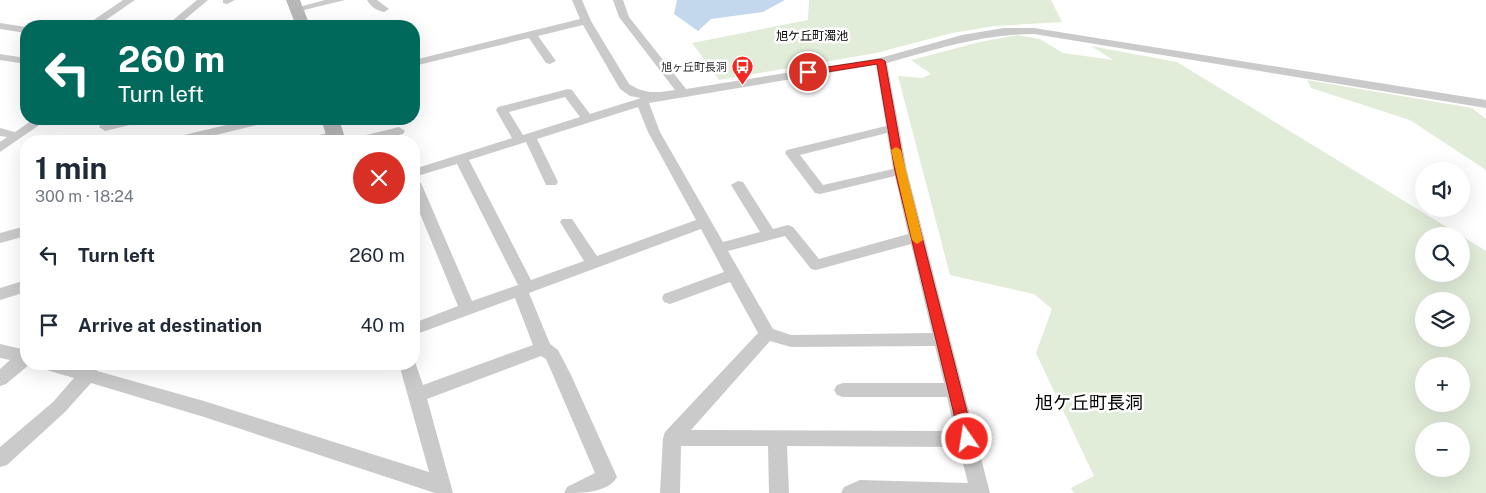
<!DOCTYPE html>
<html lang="en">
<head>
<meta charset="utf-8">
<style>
  :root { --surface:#fff; --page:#f2f2f3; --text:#1f2937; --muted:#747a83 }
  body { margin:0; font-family:"Public Sans","Noto Sans JP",sans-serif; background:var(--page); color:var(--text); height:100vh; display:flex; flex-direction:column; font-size:19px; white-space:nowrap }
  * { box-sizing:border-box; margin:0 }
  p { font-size:16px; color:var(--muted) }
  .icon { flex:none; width:28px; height:28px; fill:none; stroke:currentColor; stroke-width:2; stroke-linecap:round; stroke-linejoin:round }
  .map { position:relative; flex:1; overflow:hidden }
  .side { position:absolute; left:20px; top:135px; width:400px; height:235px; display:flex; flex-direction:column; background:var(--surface); border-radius:20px; box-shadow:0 5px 20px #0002 }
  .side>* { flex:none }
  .hud { position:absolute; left:20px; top:20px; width:400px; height:105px; border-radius:20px; box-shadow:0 5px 20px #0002; background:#00695c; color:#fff; overflow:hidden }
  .buttons { position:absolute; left:1415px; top:162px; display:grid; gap:10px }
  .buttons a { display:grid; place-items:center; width:55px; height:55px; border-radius:50%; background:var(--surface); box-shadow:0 5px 20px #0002; font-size:25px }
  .pin { position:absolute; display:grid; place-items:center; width:42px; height:42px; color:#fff; margin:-21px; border:2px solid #fff; border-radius:50%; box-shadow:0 1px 5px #0007 }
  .me { position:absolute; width:55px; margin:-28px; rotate:347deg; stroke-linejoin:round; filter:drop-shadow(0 0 4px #0008) }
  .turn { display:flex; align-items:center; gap:18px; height:105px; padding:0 15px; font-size:22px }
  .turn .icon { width:65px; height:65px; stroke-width:2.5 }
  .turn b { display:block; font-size:35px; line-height:42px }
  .round { display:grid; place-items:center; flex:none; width:52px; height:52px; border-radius:26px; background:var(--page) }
  .head { display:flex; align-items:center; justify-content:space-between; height:85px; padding:0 15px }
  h1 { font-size:30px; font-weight:700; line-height:38px }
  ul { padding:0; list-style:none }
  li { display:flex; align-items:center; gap:15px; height:70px; padding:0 15px }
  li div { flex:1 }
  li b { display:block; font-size:19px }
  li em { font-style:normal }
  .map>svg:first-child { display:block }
</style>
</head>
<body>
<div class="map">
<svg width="1486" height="493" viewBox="0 0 1486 493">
  <rect width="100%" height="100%" fill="#fff"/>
  <g fill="#e1ecd9" fill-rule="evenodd">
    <path d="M 809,0 L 1051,0 L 1062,22 L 995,26 L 952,33 L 876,53 L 719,80 L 692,43 L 808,20 Z"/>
    <path d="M 1018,35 L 1040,39 L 1063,53 L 1113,60 L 1091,46 L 1177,62 L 1486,251 L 1486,493 L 1074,493 L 1071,488 L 1094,476 L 1036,353 L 1052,309 L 1034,294 L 950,275 L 898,76 L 922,78 L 931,74 L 911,60 L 980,42 ZM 1424,236 L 1461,236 L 1461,274 L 1424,274 ZM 1424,301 L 1461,301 L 1461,339 L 1424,339 ZM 1424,366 L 1461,366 L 1461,404 L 1424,404 ZM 1424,431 L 1461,431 L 1461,469 L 1424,469 Z"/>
    <path d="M 1307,80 L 1472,108 L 1486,119 L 1486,170 L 1410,120 L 1311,88 Z"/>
  </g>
  <path fill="#c3d8ed" d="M 677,0 L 785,0 L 763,12 L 711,19 L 698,31 L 674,14 Z"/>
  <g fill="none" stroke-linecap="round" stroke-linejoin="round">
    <g fill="#cacaca" fill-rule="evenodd">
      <path d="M 123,0 L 135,0 L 97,26 L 85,26 Z"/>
      <path d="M 197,0 L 208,0 L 177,26 L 166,26 Z"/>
      <path d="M 223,0 L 235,0 L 227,4 L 223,3 Z"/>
      <path d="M 325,0 L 345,0 L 296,12 L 291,9 Z"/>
      <path d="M 367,0 L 377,0 L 389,9 L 384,12 C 376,10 371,7 367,0 Z"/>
      <path d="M 572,0 L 582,0 L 591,21 L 629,84 C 644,94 657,93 675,90 L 619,17 L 613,0 L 623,0 L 629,17 L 686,89 L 880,58 L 962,35 L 1004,28 L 1034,28 L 1486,100 L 1486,108 L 1034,34 C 983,34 936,49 887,63 L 907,171 L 990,493 L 841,493 L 844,487 L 860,480 L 968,483 L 959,447 L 787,446 L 789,493 L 769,493 L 768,446 L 681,446 L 680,493 L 660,493 L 663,438 L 665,432 L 758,333 L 730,282 L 670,304 L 664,302 L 662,298 L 664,294 L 724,272 L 701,229 L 529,293 L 550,344 L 558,350 L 571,375 L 617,477 C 608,493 582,493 564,493 L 567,487 L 595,473 L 553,375 L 546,359 L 541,356 L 427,399 L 453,493 L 435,493 L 204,417 L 91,383 L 65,412 L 7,465 L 0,467 L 0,447 L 53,402 L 74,378 L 43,369 L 40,364 L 72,364 L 80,366 L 80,364 L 98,364 L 97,371 L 204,401 L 429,472 L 399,364 L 414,364 L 414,359 L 423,385 L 533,345 L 515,298 L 414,335 L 414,323 L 458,306 L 414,199 L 414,179 L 421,183 L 472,301 L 518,285 L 457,164 L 414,177 L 414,169 L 512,138 L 496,110 L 498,107 L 568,89 L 572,90 L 590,114 L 641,98 L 630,96 L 620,89 L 583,25 L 538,36 L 556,61 L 550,64 L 546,63 L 529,38 L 414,66 L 414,60 L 580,19 ZM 876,65 L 886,126 L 787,150 L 785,153 L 815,193 L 820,194 L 895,176 L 908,234 L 819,259 L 793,227 L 788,225 L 773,229 L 743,182 L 738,181 L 731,185 L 760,232 L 723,242 L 660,132 L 649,103 ZM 565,97 L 580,117 L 523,135 L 509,112 ZM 638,107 L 648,132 L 696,220 L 597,256 L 572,219 L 562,219 L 560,222 L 584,261 L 531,280 L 469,160 L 526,142 L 546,185 L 556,185 L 558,182 L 537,139 ZM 887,133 L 893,169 L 823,185 L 800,155 ZM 785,236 L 811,269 L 816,270 L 911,244 L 932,333 L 791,335 L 773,329 L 728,251 ZM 770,341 L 791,347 L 935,346 L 944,383 L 843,383 L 837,385 L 834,390 L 837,395 L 843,397 L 947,397 L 955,431 L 691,430 Z"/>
      <path d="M 0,23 L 26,27 L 26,33 L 0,29 Z"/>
      <path d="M 0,54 L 26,58 L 26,64 L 0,60 Z"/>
      <path d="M 34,119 L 48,119 L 0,152 L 0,142 L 7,137 L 0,136 L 0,128 L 15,132 Z"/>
      <path d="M 124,119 L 144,119 L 142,122 L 105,131 L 99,127 L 101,124 Z"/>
      <path d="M 252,119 L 272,119 L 270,122 L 191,141 L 170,141 L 171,138 Z"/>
      <path d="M 399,127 L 405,131 L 403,134 L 373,141 L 353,141 L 354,138 Z"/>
      <path d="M 335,131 L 340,132 L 341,135 L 340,138 L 326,141 L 306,141 L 307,138 Z"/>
      <path d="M 26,226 L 26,236 L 0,243 L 0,233 Z"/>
      <path d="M 26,280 L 26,292 L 0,300 L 0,288 Z"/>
      <path d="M 0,344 L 26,350 L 26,364 L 30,364 L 6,384 L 0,386 L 0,369 L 10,360 L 0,358 Z"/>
    </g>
    <g fill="#b7b7b7" fill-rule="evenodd">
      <path d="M 286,0 L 300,0 L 310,26 L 296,26 Z"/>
      <path d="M 321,119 L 339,119 L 346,141 L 328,141 Z"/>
    </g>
  </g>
  <path fill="#f12922" stroke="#9d1b16" d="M 881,59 L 885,61 L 905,171 L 974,439 L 972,443 L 967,445 L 962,443 L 960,439 L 895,171 L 877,64 L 808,75 L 804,72 L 808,70 Z"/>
  <path fill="#f59e0b" d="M 896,147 L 901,150 L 923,240 L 917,244 L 912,240 L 891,150 Z"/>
  <defs>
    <symbol id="bus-pin" viewBox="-11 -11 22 30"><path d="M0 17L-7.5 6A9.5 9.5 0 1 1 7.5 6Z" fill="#f12922" stroke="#fff"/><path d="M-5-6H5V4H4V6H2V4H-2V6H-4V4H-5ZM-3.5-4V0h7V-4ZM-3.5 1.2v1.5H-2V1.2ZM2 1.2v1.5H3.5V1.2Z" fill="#fff"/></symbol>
  </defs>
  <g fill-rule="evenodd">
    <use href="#bus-pin" x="730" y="54" width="25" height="34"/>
  </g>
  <g text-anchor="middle" stroke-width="5" stroke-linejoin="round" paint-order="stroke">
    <g font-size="11" fill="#2d2d2d" stroke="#fff" text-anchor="end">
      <text x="727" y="71">旭ヶ丘町長洞</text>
    </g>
    <g font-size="12" fill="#000" stroke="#fff">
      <text x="812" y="40">旭ケ丘町濁池</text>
    </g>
    <g font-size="18" fill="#000" stroke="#fff">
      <text x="1089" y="409">旭ケ丘町長洞</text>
    </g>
  </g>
</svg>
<div class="buttons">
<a><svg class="icon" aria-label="sound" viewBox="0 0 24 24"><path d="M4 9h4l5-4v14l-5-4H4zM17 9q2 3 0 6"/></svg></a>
<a><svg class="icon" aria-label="search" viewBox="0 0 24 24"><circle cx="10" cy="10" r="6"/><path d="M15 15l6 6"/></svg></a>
<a><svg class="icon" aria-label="layers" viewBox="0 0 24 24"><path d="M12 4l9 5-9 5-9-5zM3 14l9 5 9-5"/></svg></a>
<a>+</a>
<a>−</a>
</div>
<div class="pin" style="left:808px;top:72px;background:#d93025"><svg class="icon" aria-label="arrive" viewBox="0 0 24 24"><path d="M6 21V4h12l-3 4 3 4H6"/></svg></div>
<svg class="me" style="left:967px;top:439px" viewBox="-20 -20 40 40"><circle r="17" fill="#f12922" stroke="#fff" stroke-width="3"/><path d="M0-11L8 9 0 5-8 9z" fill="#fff"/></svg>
<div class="hud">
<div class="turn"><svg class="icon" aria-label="left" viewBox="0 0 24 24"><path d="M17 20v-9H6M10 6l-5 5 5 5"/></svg><div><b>260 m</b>Turn left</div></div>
</div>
<section class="side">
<div class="head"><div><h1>1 min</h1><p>300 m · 18:24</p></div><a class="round" style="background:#d93025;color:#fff"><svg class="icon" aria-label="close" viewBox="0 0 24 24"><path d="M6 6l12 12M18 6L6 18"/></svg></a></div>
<ul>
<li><svg class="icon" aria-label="left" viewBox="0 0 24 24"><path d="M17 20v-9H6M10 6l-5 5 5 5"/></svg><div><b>Turn left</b></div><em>260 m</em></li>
<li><svg class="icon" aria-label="arrive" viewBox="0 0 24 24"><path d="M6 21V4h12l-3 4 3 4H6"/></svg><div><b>Arrive at destination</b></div><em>40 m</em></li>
</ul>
</section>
</div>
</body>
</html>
